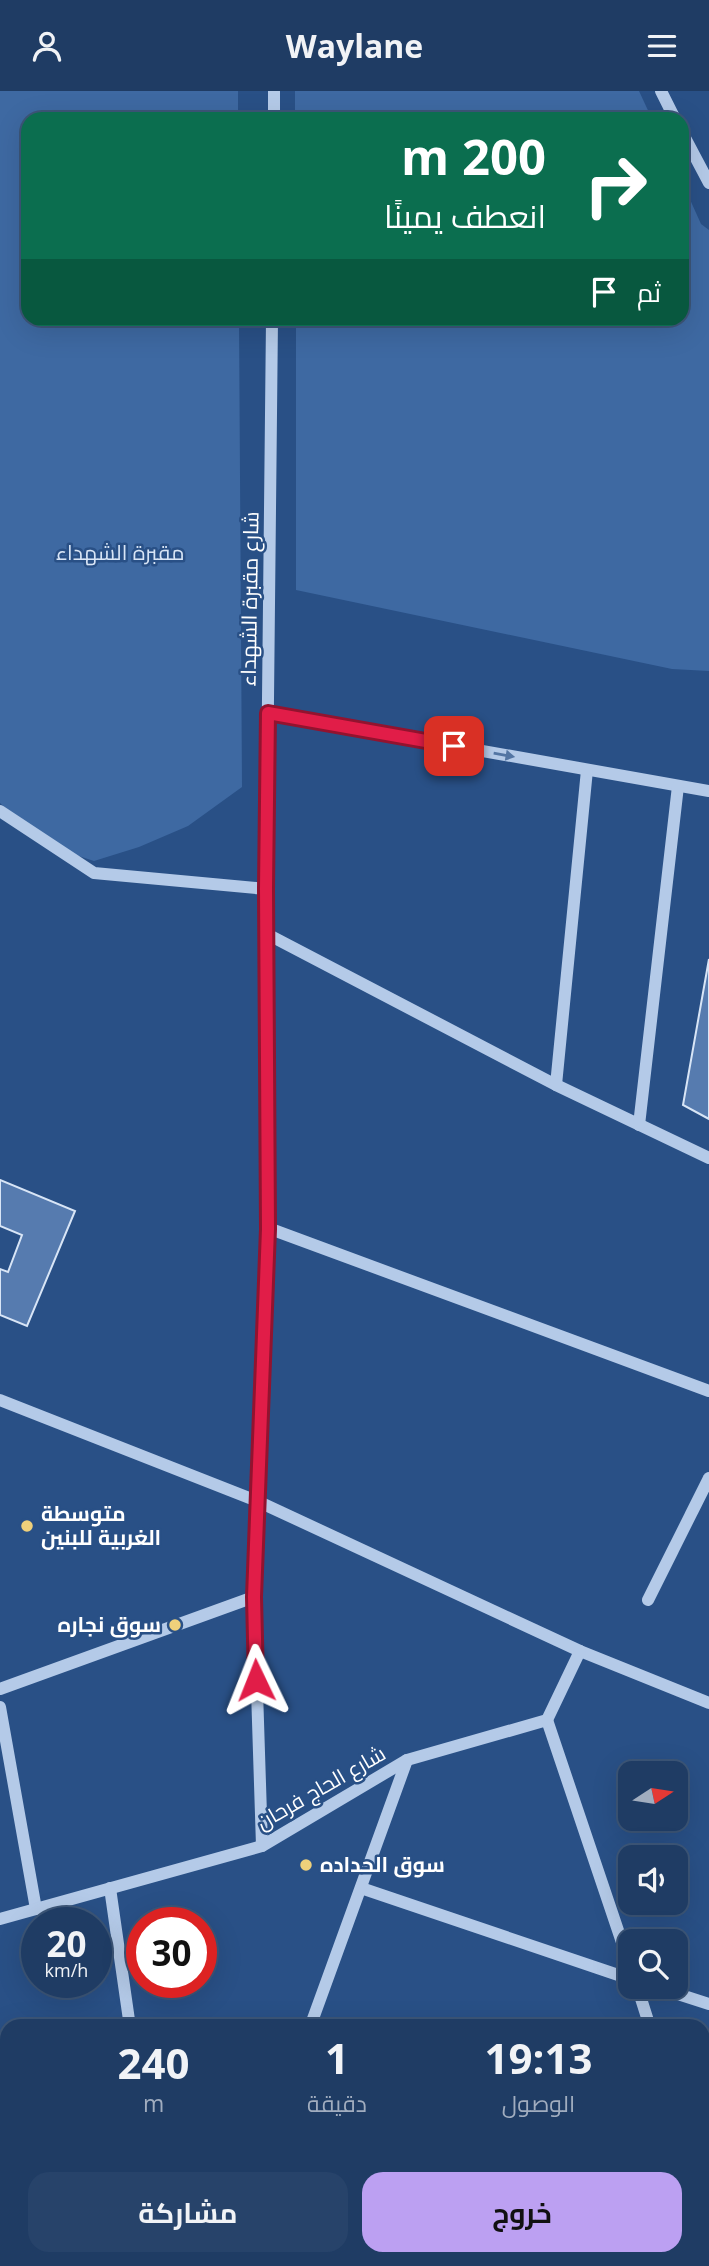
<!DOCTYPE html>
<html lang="ar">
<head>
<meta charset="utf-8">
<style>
  :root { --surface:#1f3c64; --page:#27436a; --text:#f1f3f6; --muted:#a1adbf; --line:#3c5678; --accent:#bca0f2 }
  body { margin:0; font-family:"Open Sans",Cairo,sans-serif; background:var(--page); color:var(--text); direction:rtl; height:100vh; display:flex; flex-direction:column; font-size:26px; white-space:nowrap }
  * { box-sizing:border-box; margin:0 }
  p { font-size:23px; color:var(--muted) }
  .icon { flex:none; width:38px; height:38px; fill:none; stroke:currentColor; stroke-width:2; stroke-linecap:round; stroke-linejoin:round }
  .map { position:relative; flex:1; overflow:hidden; direction:ltr }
  .sheet { position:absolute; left:0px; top:1928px; width:710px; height:247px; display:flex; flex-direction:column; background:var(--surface); border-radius:21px 21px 0 0; box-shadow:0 7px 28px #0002,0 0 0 2px var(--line); direction:rtl }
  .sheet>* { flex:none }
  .top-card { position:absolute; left:21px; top:21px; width:668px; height:214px; border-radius:21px; box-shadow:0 7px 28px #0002,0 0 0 2px var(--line); direction:rtl; background:#0b6e4f; color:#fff; overflow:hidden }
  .needle { width:46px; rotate:78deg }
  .fabs { position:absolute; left:618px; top:1670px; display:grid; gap:14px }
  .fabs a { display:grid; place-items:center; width:70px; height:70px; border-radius:14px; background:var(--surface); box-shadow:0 7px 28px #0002,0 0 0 2px var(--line); font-size:35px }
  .speed { position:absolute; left:21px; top:1816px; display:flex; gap:14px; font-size:35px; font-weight:700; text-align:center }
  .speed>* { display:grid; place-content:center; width:91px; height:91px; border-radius:50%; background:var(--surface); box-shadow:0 7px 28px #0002,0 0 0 2px var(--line); line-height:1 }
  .speed small { font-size:18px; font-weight:400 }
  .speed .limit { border:10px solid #d22; background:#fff; color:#111 }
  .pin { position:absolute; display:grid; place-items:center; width:60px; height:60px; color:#fff; margin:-30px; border-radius:14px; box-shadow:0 4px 10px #0006 }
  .me { position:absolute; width:77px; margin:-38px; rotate:358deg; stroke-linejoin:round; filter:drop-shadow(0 0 5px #0008) }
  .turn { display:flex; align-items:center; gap:24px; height:147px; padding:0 28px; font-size:32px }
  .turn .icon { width:91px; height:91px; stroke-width:2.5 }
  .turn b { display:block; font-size:49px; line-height:60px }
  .then { display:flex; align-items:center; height:66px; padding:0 28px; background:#0003; gap:14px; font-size:26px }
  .eta { display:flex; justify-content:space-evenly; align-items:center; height:119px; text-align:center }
  .eta b { font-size:42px; font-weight:700; line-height:49px }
  .cta { display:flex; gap:14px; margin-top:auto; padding:14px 28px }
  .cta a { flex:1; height:80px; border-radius:21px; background:var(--accent); color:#111; font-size:28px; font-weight:700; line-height:80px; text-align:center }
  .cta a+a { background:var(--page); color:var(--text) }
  header { display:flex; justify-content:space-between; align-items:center; height:91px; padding:0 28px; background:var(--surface); font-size:32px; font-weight:700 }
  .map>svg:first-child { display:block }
</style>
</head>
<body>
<header><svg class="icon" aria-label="menu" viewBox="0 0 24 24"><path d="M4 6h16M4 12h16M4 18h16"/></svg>Waylane<svg class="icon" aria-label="person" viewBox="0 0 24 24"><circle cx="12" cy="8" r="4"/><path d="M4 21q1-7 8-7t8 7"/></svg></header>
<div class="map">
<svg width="709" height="2175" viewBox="0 0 709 2175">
  <rect width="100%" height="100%" fill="#295086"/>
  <g fill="#3e69a2">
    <path d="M 0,0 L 238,0 L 238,28 L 28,28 L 28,228 L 239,228 L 242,696 L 188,735 L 139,756 L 94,770 L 45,754 L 0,712 Z"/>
    <path d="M 295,0 L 639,0 L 652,28 L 295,28 Z"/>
    <path d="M 683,93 L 701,133 L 709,139 L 709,580 L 672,578 L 296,499 L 296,228 L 682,228 Z"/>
  </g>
  <g fill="#567baf" stroke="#d8e5f6" stroke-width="2">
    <path d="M 709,868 L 709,1028 L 683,1014 Z"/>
    <path d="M 0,1089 L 75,1120 L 27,1235 L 0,1224 L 0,1178 L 8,1181 L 22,1144 L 0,1135 Z"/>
  </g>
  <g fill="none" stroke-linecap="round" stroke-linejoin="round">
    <g stroke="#b4cae8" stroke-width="12">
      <path d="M 661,0 L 675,28"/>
      <path d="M 274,28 L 274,0"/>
      <path d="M 682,41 L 709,92"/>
      <path d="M 268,622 L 709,700"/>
      <path d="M 0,720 L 94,782 L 266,798"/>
      <path d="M 267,843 L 556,994 L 709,1067"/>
      <path d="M 556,994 L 587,679"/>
      <path d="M 639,1034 L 678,695"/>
      <path d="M 268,1137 L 709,1300"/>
      <path d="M 0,1309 L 257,1410 L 580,1560 L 709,1612"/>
      <path d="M 648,1509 L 709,1387"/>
      <path d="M 0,1598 L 254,1506"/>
      <path d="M 0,1616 L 36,1818"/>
      <path d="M 547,1629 L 630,1875"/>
      <path d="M 262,1755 L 254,1506 L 268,1137 L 266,798 L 272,228"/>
      <path d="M 110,1797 L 130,1936"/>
      <path d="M 361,1797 L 630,1888"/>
      <path d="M 0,1828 L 262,1755 L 407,1669 L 547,1629 L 580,1560"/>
      <path d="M 637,1895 L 650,1936"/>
      <path d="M 653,1895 L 709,1913"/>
      <path d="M 310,1936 L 407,1669"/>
      <path d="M 704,2095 L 709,2111"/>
      <path d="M 704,2165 L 709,2166"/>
      <path d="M 162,2168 L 163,2175"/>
      <path d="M 221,2175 L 224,2168"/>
    </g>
  </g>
  <defs><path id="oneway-solid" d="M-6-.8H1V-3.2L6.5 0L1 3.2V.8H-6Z" transform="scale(1.75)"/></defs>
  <use fill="#5375a3" href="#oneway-solid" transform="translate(504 664) rotate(10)"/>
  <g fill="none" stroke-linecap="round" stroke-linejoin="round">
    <defs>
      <path id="route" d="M 256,1589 L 254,1506 L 268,1138 L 266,798 L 268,622 L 454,655"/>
    </defs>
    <use href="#route" stroke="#92132f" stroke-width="18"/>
    <use href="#route" stroke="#e11d48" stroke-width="12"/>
  </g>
  <g fill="#efd07b" stroke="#295086" stroke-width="2.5">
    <circle cx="27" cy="1435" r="7"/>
    <circle cx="175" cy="1534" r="7"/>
    <circle cx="306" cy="1774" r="7"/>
  </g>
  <g text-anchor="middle" stroke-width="5" stroke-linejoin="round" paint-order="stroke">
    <g font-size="21" fill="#d8e5f6" stroke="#295086">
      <text x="120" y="469">مقبرة الشهداء</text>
    </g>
    <g font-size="21" fill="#fff" stroke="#295086">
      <text transform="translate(250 508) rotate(-89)" y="7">شارع مقبرة الشهداء</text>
      <text transform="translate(321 1697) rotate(-30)" y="7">شارع الحاج فرحان</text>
    </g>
    <g font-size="21" font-weight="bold" fill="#fff" stroke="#295086" text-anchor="start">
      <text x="41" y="1430">متوسطة<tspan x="41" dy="24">الغربية للبنين</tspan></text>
      <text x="161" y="1541" text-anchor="end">سوق نجاره</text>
      <text x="320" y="1781">سوق الحداده</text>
    </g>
  </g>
</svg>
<div class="fabs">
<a><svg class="needle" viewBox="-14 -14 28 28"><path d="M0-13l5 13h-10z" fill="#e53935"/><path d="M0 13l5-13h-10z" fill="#a1adbf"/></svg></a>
<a><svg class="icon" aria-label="sound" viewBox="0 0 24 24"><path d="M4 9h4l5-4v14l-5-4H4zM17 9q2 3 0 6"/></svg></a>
<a><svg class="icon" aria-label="search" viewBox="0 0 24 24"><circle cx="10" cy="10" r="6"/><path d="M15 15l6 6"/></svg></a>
</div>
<div class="speed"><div>20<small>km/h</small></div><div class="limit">30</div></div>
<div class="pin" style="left:454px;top:655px;background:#d93025"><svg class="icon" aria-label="arrive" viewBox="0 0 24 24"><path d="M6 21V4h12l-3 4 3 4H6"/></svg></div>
<svg class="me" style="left:256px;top:1589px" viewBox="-20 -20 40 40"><path d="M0-17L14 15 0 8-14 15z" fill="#e11d48" stroke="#fff" stroke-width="4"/></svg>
<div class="top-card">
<div class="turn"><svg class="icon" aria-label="right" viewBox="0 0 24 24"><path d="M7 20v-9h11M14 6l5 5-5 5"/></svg><div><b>200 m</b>انعطف يمينًا</div></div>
<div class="then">ثم<svg class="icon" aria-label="arrive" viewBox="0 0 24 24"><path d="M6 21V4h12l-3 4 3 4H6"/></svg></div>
</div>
<section class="sheet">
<div class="eta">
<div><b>19:13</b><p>الوصول</p></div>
<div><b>1</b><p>دقيقة</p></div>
<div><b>240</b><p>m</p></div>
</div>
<div class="cta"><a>خروج</a><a>مشاركة</a></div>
</section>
</div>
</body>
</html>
